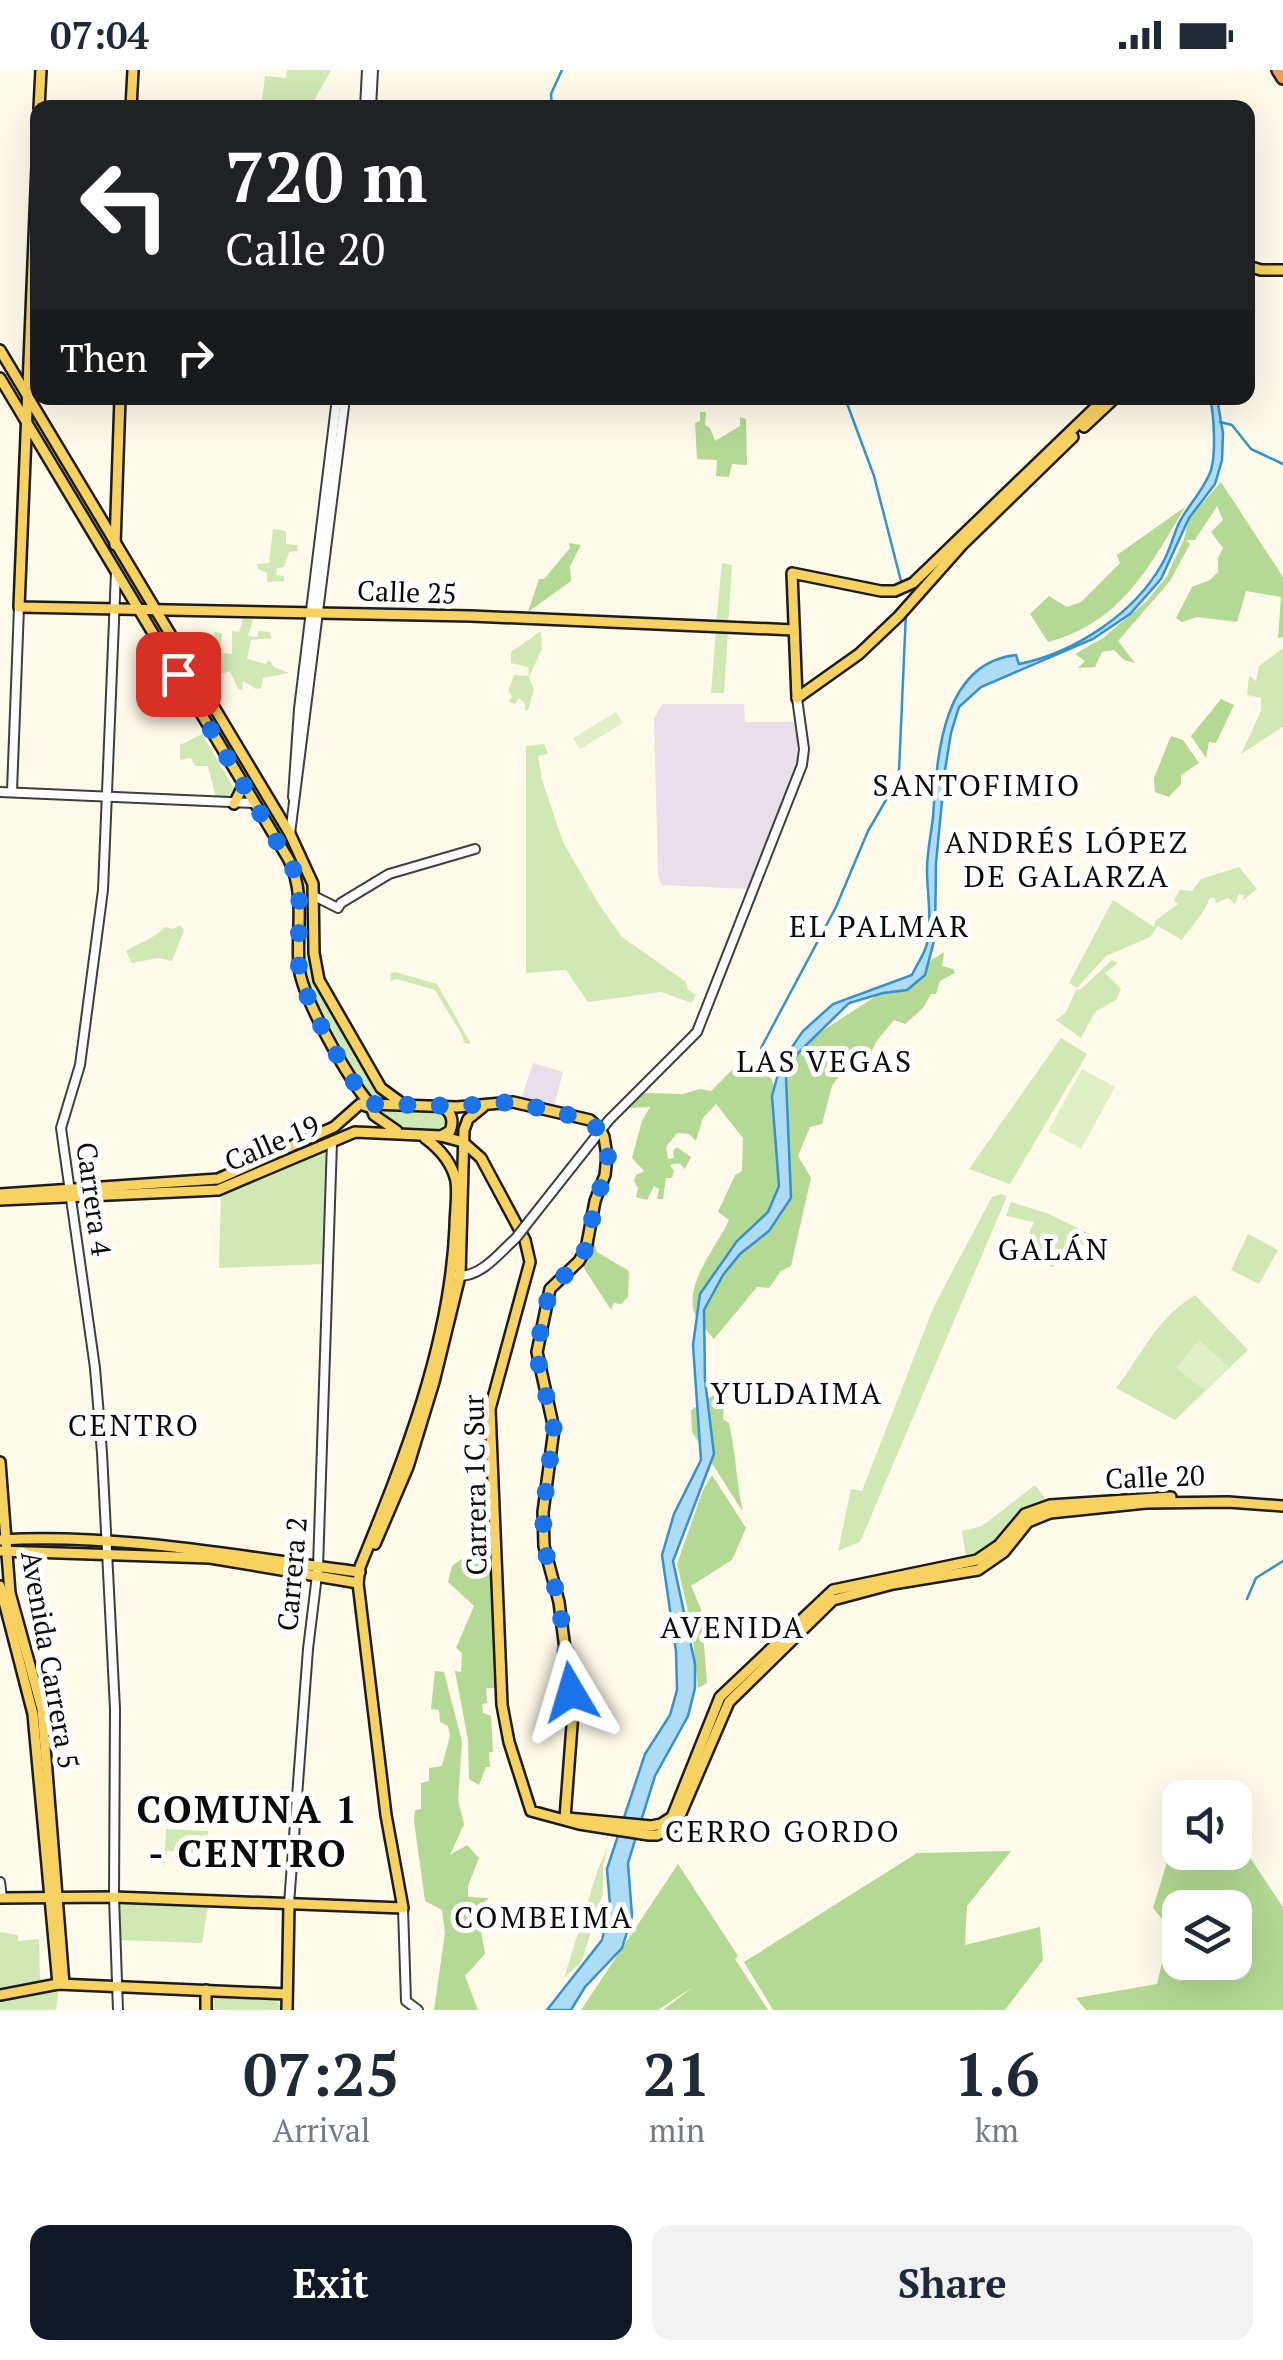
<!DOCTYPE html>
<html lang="en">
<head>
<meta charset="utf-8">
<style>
  :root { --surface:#fff; --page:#f2f2f3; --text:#1f2937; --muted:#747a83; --accent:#111827 }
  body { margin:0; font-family:"PT Serif",serif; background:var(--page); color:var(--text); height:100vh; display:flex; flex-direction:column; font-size:38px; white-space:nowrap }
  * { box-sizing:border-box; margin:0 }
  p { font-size:32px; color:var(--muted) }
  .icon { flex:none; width:55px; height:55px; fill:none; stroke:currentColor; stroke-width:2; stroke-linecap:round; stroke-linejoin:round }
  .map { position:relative; height:1940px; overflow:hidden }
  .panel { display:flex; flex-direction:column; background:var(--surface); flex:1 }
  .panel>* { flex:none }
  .top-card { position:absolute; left:30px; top:30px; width:1225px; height:305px; border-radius:20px; box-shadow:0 10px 40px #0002; background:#202124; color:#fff; overflow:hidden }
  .tools { position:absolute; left:1162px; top:1710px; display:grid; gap:20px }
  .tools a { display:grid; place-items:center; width:90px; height:90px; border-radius:20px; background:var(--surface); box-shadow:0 10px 40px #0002; font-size:50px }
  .pin { position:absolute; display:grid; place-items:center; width:85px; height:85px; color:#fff; margin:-42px; border-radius:20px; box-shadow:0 5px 15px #0006 }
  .me { position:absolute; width:110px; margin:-55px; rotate:353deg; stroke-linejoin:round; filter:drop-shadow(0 0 8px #0008) }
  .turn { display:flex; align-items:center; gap:35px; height:210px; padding:0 30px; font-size:45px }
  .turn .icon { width:130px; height:130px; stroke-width:2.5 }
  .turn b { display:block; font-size:70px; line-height:85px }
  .then { display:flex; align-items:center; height:95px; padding:0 30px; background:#0003; gap:20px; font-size:38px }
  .eta { display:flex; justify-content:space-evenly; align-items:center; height:170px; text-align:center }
  .eta b { font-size:60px; font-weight:600; line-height:70px }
  .cta { display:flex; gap:20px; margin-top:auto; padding:20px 30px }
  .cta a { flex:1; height:115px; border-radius:20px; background:var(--accent); color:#fff; font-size:40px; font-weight:600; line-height:115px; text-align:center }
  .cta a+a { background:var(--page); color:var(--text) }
  .status { display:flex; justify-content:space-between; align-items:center; height:70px; padding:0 50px; background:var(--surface); direction:ltr }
  .status svg { height:28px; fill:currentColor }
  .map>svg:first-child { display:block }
</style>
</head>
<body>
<div class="status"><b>07:04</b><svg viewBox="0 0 49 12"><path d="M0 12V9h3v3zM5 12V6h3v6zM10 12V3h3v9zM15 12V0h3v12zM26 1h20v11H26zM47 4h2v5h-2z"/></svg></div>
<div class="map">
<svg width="1283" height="1940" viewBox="0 0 1283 1940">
  <rect width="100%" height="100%" fill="#fffae9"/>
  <g fill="#e9dfea">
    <path d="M 662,634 L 744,634 L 745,652 L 797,652 L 797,693 L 749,819 L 662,815 L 658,805 L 654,649 Z"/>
    <path d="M 533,993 L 563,1002 L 554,1036 L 521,1029 Z"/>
  </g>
  <g fill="#d0e8b4">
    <path d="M 287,0 L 331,0 L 311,36 L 257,37 L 262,32 L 265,6 L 286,8 Z"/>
    <path d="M 273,459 L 286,461 L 286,474 L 297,475 L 298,481 L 289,482 L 284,497 L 277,498 L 276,505 L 284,506 L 284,511 L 267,512 L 267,503 L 258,499 L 257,494 L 269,493 Z"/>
    <path d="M 722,493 L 732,495 L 728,555 L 716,555 Z"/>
    <path d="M 241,545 L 250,545 L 253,550 L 248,566 L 257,567 L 259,561 L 270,562 L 271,568 L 251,570 L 247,589 L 266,594 L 269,590 L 274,597 L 289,603 L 263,608 L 261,618 L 256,619 L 243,611 L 242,620 L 238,619 L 230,601 L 201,611 L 196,605 L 218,590 L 214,562 L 222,563 L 221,583 L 232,584 L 232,561 L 239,562 L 243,549 Z"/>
    <path d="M 716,560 L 728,561 L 724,623 L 711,623 Z"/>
    <path d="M 541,561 L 542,579 L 529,607 L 534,620 L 528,640 L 525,640 L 525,633 L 519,628 L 515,634 L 509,632 L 512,626 L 508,621 L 514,605 L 529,606 L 528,597 L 511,593 L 511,582 Z"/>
    <path d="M 1283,578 L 1283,657 L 1241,684 L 1261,641 L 1261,628 L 1247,625 L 1249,606 L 1256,611 L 1259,596 Z"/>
    <path d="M 202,664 L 234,718 L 227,728 L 216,728 L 208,696 L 195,696 L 191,688 L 180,690 L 180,675 Z"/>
    <path d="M 544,674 L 548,684 L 538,686 L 542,710 L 563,772 L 598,833 L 622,867 L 686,912 L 687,919 L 696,925 L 692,933 L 661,922 L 588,932 L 566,900 L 526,903 L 526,676 Z"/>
    <path d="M 263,740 L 268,740 L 299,793 L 307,813 L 314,910 L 380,1024 L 369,1029 L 312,922 L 306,897 L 308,851 L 303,815 L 291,786 Z"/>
    <path d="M 1239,797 L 1257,819 L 1243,830 L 1244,825 L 1239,824 L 1235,834 L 1228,828 L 1216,833 L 1214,827 L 1209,829 C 1206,842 1190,857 1182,870 L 1158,856 L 1150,867 L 1106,886 L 1077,918 L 1069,913 L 1113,830 L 1154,857 L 1155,851 L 1178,834 L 1174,830 L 1180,820 L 1192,821 L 1201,809 Z"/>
    <path d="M 180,855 L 184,860 L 172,891 L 158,888 L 132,893 L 126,881 C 138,873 156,868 165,857 L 173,859 Z"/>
    <path d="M 1112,890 L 1118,893 L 1105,903 L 1121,919 L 1116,930 L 1095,942 L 1081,968 L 1056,950 L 1066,942 L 1076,920 L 1081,919 Z"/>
    <path d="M 395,902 L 437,914 L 471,974 L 464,973 L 462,965 L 435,920 L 397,909 L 390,911 L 391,903 Z"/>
    <path d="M 1061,968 L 1087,984 L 1010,1114 L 969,1099 Z"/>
    <path d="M 389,1036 L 443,1041 L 448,1056 C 430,1070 399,1060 383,1046 L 382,1039 Z"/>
    <path d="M 328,1078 L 324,1194 L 219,1198 L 221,1125 Z"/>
    <path d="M 1001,1124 L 1007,1126 L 860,1472 L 838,1481 L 851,1419 L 862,1421 L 934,1236 L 992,1127 Z"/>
    <path d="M 1011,1132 L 1049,1144 L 1096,1167 L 1092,1178 L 1071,1171 L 1053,1197 L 1020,1183 L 1034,1152 L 1006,1146 Z"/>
    <path d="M 1248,1164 L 1278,1180 L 1259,1214 L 1231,1200 Z"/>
    <path d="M 1195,1225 L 1248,1280 L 1175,1350 L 1116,1318 C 1144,1282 1155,1250 1195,1225 Z"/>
    <path d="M 1035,1415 L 1050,1435 L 967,1493 L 962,1461 L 982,1456 Z"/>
    <path d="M 166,1759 L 208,1761 L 208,1783 L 167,1781 L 164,1799 Z"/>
    <path d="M 608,1777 L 603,1796 L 603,1822 L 582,1891 L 564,1908 L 598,1799 Z"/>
    <path d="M 114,1827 L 209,1830 L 202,1873 L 116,1870 Z"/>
    <path d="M 0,1862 L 18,1865 L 18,1871 L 39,1869 L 40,1909 L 59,1918 L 56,1940 L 0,1940 Z"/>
    <path d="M 217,1925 L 275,1929 L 284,1940 L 213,1940 L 214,1929 Z"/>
  </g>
  <g fill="#b3d994" fill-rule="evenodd">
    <path d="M 700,342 L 706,342 L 705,355 L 710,358 L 715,371 L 740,356 L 740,347 L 746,349 L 747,395 L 732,394 L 729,407 L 716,406 L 717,390 L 697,389 L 695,353 L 700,351 Z"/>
    <path d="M 1221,412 L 1283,507 L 1283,567 L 1278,568 L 1281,527 L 1246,521 L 1237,552 L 1197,547 L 1182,552 L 1176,548 L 1192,517 L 1210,510 L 1218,502 L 1218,488 L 1223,478 L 1211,462 L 1223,450 L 1217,436 L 1195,470 L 1186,470 L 1190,474 L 1170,511 L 1118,571 L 1135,593 L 1124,590 L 1114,580 L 1102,582 L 1095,597 L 1078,598 L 1085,591 L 1075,584 L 1103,568 L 1147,531 L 1167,506 L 1184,469 L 1189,448 Z"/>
    <path d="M 1185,437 C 1150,496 1121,553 1048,572 L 1030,544 L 1049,526 L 1067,537 L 1081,532 L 1120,493 L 1117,485 Z"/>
    <path d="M 569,473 L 581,475 L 570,496 L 571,511 L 528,542 L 539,509 L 544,509 L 570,478 Z"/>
    <path d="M 1221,629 L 1234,635 L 1216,673 L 1209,672 L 1206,688 L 1191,666 Z"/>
    <path d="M 1171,666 L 1183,670 L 1199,693 L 1181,705 L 1181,714 L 1169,727 L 1155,722 L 1154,708 Z"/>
    <path d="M 944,882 L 942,896 L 953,899 L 955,903 L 940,911 L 936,924 L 931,924 L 923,938 L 905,954 L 894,950 L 876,972 L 868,989 L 853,986 L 832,1016 L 822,1054 L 810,1057 L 798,1086 L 811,1108 L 791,1196 L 781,1201 L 769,1218 L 757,1217 L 714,1269 C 708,1262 697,1251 694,1242 C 685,1212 718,1175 729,1150 L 718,1142 L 735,1105 L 742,1101 L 743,1068 L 716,1034 L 703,1048 L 696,1071 L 689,1064 L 677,1063 L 666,1077 L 668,1089 L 674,1088 L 673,1081 L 677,1077 L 691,1087 L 685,1099 L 679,1093 L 670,1095 L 674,1101 L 672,1108 L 666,1108 L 663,1129 L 657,1129 L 659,1119 L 654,1116 L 647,1130 L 636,1127 L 638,1118 L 634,1111 L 636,1105 L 644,1101 L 632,1088 L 642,1051 L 650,1037 L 630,1038 L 644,1023 L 683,1024 L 700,1019 L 711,1021 L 738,994 L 760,995 L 772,1010 L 786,1058 L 786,1006 L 799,976 Z"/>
    <path d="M 593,1168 L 597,1182 L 629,1201 L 628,1227 L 621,1234 L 614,1233 L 611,1240 L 582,1195 Z"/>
    <path d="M 725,1318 L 723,1349 L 729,1353 C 736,1382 736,1412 743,1442 L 692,1362 L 691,1340 Z"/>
    <path d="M 712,1405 L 746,1458 L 732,1490 L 691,1516 L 701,1539 L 707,1613 L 698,1618 L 691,1553 L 677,1494 L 703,1420 Z"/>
    <path d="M 474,1480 L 496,1513 L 497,1618 L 486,1618 L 487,1633 L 482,1634 L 483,1643 L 491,1646 L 493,1682 L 489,1682 L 490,1697 L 486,1697 L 479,1715 L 469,1709 L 468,1670 L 455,1601 L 461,1602 L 462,1583 L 456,1578 L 474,1536 L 448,1512 L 452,1496 Z"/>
    <path d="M 435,1601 L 444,1602 L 462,1672 L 458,1730 L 464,1754 L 450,1785 L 467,1775 L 479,1788 L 468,1816 L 468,1827 L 489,1828 L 481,1835 L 480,1856 L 485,1884 L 465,1906 L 478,1940 L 434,1940 L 445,1863 L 442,1840 L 425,1831 L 414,1751 L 415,1740 L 421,1739 L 421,1713 L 429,1711 L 429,1698 L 442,1696 L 450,1666 L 448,1656 L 440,1652 L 439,1640 L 431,1639 Z"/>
    <path d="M 1180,1749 L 1180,1782 L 1235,1782 L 1235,1765 L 1283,1837 L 1283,1940 L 1086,1940 L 1076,1928 L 1157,1914 L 1170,1859 L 1153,1838 ZM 1180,1838 L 1235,1838 L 1235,1892 L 1180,1892 Z"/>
    <path d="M 1011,1781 L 967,1836 L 965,1875 L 1040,1857 L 1043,1890 L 1005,1940 L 773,1940 L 744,1892 L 917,1783 Z"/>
    <path d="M 678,1794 L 738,1886 L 735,1889 L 768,1940 L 663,1940 L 693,1917 L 658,1940 L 581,1940 Z"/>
  </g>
  <g fill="#e1efc6">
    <path d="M 616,642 L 623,653 L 580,679 L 573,668 Z"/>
    <path d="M 1082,999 L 1115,1017 L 1081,1079 L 1048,1061 Z"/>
    <path d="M 1199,1270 L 1229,1297 L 1206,1321 L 1176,1298 Z"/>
  </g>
  <path fill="#afdcf5" stroke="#3691cc" stroke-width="2.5" d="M 1210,328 L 1217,328 L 1223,363 L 1222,390 L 1215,414 L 1189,448 L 1161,509 L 1130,544 L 1093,569 L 981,617 L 959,637 L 951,663 L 945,700 L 936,793 L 935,867 L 925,905 L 907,920 L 883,923 L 849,933 L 798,983 L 786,1008 L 791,1128 L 769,1161 L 740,1184 L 723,1205 L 704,1240 L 705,1310 L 714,1384 L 673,1491 L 695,1594 L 695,1618 L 688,1646 L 655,1706 L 628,1793 L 632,1846 L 622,1878 L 585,1917 L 571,1940 L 547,1940 L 602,1870 L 610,1835 L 607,1799 L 645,1684 L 670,1645 L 677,1620 L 676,1581 L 662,1485 L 674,1444 L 701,1390 L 693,1275 L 700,1224 L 737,1171 L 768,1142 L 779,1116 L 772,1026 L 781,993 L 803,961 L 833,934 L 912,905 C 916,896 923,886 926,877 C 933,854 927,824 927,800 C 927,782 931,765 933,747 C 937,688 941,593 1016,585 L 1019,594 C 1074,583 1134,544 1162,494 C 1170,481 1173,465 1180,451 C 1189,435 1202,421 1209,405 C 1217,389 1214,345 1210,328 Z"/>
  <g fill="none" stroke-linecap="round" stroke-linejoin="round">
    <g stroke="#3691cc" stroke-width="2.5">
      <path d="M 552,38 L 551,24 L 562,0"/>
      <path d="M 845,328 L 874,406 L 902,515"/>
      <path d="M 1220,352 L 1232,355 L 1251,379 L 1283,394"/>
      <path d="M 761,978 L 836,837 L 868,761 L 893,718 L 899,701 L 906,542"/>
      <path d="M 1247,1529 L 1256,1508 L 1283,1491"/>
    </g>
    <defs>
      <g id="minor">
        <path d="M 365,38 L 367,0"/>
        <path d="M 371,38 L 373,0"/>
        <path d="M 116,502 L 103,820 L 80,995 L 61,1058 L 95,1298 L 102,1383 L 115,1639 L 114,1827 L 118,1940"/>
        <path d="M 12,721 L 19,537"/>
        <path d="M 0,722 L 253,733"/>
        <path d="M 293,727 L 299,639 L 337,328"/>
        <path d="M 290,764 L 345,328"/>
        <path d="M 314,826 L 338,838 L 341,833 L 389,804 L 475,779"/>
        <path d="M 526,1155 L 609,1050 L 697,962 L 802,695 L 804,679 L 797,628"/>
        <path d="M 457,1206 C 482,1207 499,1183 516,1168"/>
        <path d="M 0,1812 L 2,1828"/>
        <path d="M 289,1834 L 308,1579 L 318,1497 L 332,1072"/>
        <path d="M 403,1838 L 406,1931 L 418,1940"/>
      </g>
      <g id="major">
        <path d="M 39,38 L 41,0"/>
        <path d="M 131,38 L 133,0"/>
        <path d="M 38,71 L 19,537 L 471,546 L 794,560"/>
        <path d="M 1248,196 L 1261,200 L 1283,200"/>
        <path d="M 0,280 L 290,764 L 313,814 L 314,883 L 319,910 L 381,1018 L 400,1032"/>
        <path d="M 0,308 L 289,790 C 306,826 296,859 299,897 C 302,928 349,1010 370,1034"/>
        <path d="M 1084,357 L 1115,328"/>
        <path d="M 115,475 L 120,328"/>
        <path d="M 797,628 L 792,503 L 881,521 L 895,521 L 913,513 L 1105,328"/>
        <path d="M 797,628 L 859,584 L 899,546 L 962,475 L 1073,367"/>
        <path d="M 234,734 L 243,716"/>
        <path d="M 397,1061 L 374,1045 L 370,1034 L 457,1037 L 513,1032 L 590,1050 L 601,1060 L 604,1067 L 607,1086 L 605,1105 L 595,1131 L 586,1179 L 579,1191 L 550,1219 L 537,1282 L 554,1359 L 543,1442 L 544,1476 L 559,1532 L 573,1642 L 565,1748"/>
        <path d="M 441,1066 L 450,1061 C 454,1051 452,1042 442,1037"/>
        <path d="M 0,1124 L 218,1109 L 334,1057 L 360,1034 L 369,1037"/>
        <path d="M 0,1130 L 218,1120 L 355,1062 L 441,1066 L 463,1072 L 481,1088 L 525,1170 L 530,1192 L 490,1339 L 502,1635 L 509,1672 L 531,1741 L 579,1754 L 649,1765 L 657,1765 L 676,1755 L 729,1632 L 833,1530 L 893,1514 L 978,1500 L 1004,1482 L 1028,1452 L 1050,1443 L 1146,1433 L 1228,1432 L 1283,1436"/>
        <path d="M 0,1392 L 10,1523 L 42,1639 L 64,1914"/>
        <path d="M 0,1470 C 120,1463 241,1487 360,1502"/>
        <path d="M 375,1474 L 408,1397 L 434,1312 L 460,1206 L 464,1060 L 468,1049 L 483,1037"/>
        <path d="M 0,1481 L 210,1488 L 358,1513"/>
        <path d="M 0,1516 L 33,1644 L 58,1914"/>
        <path d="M 568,1748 L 651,1756 L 661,1754 L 672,1747 L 720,1627 L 833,1520 L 977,1490 L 999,1475 L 1025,1444 L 1050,1435 L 1171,1427"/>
        <path d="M 0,1828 L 114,1827 L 403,1838 L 386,1745 L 358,1513 L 360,1497 C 404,1389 450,1275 455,1157 C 455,1143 458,1126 456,1111 C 452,1093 440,1079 425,1068"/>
        <path d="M 0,1925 L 58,1914 L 287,1924"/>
        <path d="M 206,1940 L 206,1920"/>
        <path d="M 287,1940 L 289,1834"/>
      </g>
      <path id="highway" d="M 1278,0 L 1283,8"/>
    </defs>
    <use href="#minor" stroke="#3e3e3e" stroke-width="12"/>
    <use href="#major" stroke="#1c1c1c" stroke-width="14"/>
    <use href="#highway" stroke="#1c1c1c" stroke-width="16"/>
    <use href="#minor" stroke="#fff" stroke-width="8"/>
    <use href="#major" stroke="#f8d261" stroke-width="9"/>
    <use href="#highway" stroke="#f39b53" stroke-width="11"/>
    <defs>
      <path id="minor-bridge" d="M 516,1168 L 526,1155"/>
    </defs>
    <use href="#minor-bridge" stroke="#3e3e3e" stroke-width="12" stroke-linecap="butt"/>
    <use href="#minor-bridge" stroke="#fff" stroke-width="8"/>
  </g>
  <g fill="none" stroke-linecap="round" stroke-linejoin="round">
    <path stroke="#1a73e8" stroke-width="18" stroke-dasharray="0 32.4" d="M 178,604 L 296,804 C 303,835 297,865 299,897 C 302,929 349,1010 370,1034 L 457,1036 L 513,1032 L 590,1050 L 604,1067 L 608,1086 L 605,1105 L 596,1131 L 586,1178 L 579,1192 L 550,1219 L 536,1282 L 554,1359 L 543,1442 L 544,1476 L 559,1532 L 571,1622"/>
  </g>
  <g text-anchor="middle" stroke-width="10" stroke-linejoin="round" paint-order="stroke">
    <g font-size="28" fill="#0b0b0b" stroke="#fff">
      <text transform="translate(407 522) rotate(2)" y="10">Calle 25</text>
      <text transform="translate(272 1073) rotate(-23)" y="10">Calle 19</text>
      <text transform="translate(94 1129) rotate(82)" y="10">Carrera 4</text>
      <text transform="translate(1155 1407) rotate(-2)" y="10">Calle 20</text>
      <text transform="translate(475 1415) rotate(-91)" y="10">Carrera 1C Sur</text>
      <text transform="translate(292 1504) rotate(-85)" y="10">Carrera 2</text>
      <text transform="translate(50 1590) rotate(80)" y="10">Avenida Carrera 5</text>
    </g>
    <g font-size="30" letter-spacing="2.5" fill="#0b0b0b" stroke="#fff">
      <text x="977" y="726">SANTOFIMIO</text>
      <text x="1067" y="783">ANDRÉS LÓPEZ<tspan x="1067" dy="34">DE GALARZA</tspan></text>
      <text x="880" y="867">EL PALMAR</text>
      <text x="825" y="1002">LAS VEGAS</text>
      <text x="1054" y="1190">GALÁN</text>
      <text x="797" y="1334">YULDAIMA</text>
      <text x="134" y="1366">CENTRO</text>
      <text x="733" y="1568">AVENIDA</text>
      <text x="783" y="1772">CERRO GORDO</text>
      <text x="544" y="1858">COMBEIMA</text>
    </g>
    <g font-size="38" font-weight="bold" letter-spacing="2.5" fill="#0b0b0b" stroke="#fff">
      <text x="248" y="1753">COMUNA 1<tspan x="248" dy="44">- CENTRO</tspan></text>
    </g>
  </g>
</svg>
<div class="tools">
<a><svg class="icon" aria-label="sound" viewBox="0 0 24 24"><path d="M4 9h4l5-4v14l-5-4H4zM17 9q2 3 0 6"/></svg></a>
<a><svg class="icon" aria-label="layers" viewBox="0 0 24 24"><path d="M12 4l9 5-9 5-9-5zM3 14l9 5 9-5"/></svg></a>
</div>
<div class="pin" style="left:178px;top:604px;background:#d93025"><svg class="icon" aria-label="arrive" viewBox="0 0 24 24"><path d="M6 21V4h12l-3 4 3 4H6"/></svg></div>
<svg class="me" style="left:571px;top:1622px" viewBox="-20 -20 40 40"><path d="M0-17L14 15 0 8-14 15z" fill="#1a73e8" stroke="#fff" stroke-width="4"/></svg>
<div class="top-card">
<div class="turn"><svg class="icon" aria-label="left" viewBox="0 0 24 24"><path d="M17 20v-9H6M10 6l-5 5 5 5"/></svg><div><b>720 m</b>Calle 20</div></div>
<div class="then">Then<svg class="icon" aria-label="right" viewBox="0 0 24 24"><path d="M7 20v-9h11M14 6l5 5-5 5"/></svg></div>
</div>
</div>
<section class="panel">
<div class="eta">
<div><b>07:25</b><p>Arrival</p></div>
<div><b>21</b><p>min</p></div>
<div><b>1.6</b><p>km</p></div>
</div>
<div class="cta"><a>Exit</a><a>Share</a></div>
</section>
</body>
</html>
